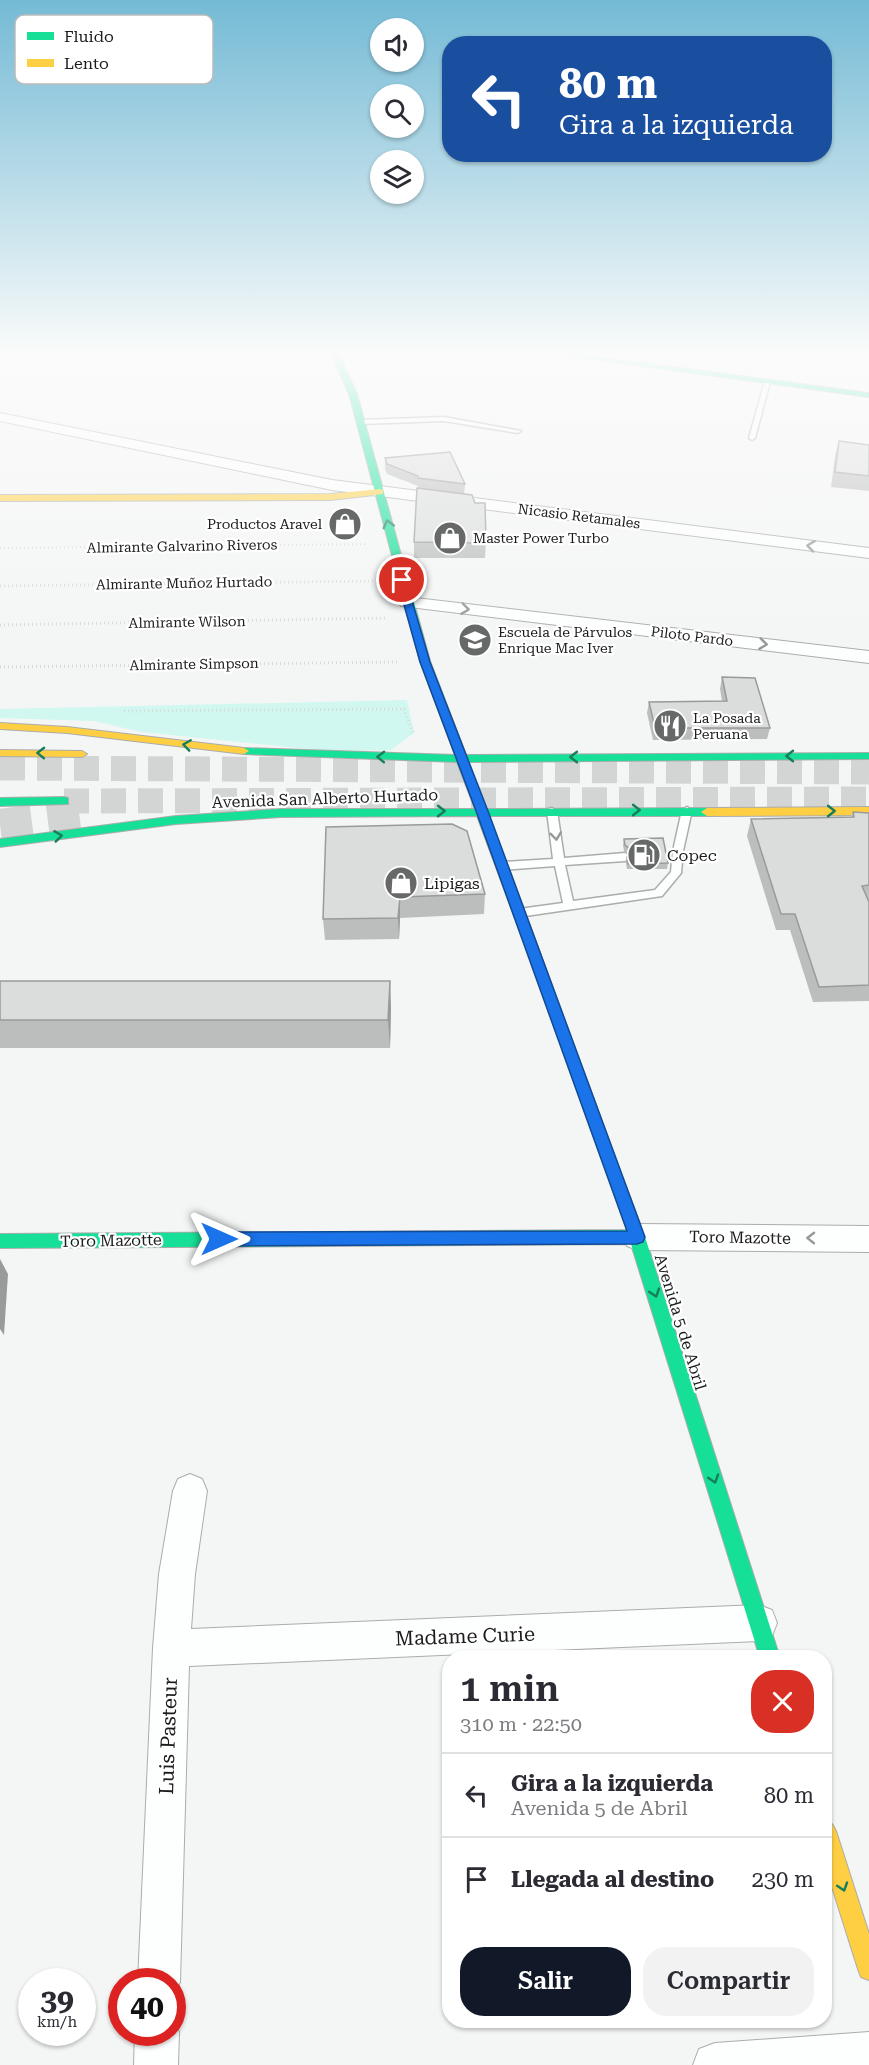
<!DOCTYPE html>
<html lang="es">
<head>
<meta charset="utf-8">
<style>
  :root { --surface:#fff; --page:#f2f2f3; --text:#2b2b33; --muted:#7c7c81; --line:#e1e1e2; --accent:#111827 }
  body { margin:0; font-family:"Roboto Serif",serif; background:var(--page); color:var(--text); height:100vh; display:flex; flex-direction:column; font-size:22px; white-space:nowrap }
  * { box-sizing:border-box; margin:0 }
  p { font-size:20px; color:var(--muted) }
  .icon { flex:none; width:33px; height:33px; fill:none; stroke:currentColor; stroke-width:2; stroke-linecap:round; stroke-linejoin:round }
  .map { position:relative; flex:1; overflow:hidden }
  .side { position:absolute; left:442px; top:1650px; width:390px; height:378px; display:flex; flex-direction:column; background:var(--surface); border-radius:24px; box-shadow:0 2px 4px #0004 }
  .side>* { flex:none }
  .banner { position:absolute; left:442px; top:36px; width:390px; height:126px; border-radius:24px; box-shadow:0 2px 4px #0004; background:#1a4fa0; color:#fff; overflow:hidden }
  .tools { position:absolute; left:370px; top:18px; display:grid; gap:12px }
  .tools a { display:grid; place-items:center; width:54px; height:54px; border-radius:50%; background:var(--surface); box-shadow:0 2px 4px #0004; font-size:30px }
  .speed { position:absolute; left:18px; top:1968px; display:flex; gap:12px; font-size:30px; font-weight:700; text-align:center }
  .speed>* { display:grid; place-content:center; width:78px; height:78px; border-radius:50%; background:var(--surface); box-shadow:0 2px 4px #0004; line-height:1 }
  .speed small { font-size:15px; font-weight:400 }
  .speed .limit { border:9px solid #d22; background:#fff; color:#111 }
  .pin { position:absolute; display:grid; place-items:center; width:51px; height:51px; color:#fff; margin:-26px; border:3px solid #fff; border-radius:50%; box-shadow:0 2px 6px #0007 }
  .me { position:absolute; width:66px; margin:-33px; rotate:90deg; stroke-linejoin:round; filter:drop-shadow(0 0 4px #0008) }
  .turn { display:flex; align-items:center; gap:21px; height:126px; padding:0 18px; font-size:27px }
  .turn .icon { width:78px; height:78px; stroke-width:2.5 }
  .turn b { display:block; font-size:42px; line-height:51px }
  .round { display:grid; place-items:center; flex:none; width:63px; height:63px; border-radius:24px; background:var(--page) }
  .head { display:flex; align-items:center; justify-content:space-between; height:102px; padding:0 18px }
  h1 { font-size:36px; font-weight:600; line-height:45px }
  .action { display:flex; gap:12px; margin-top:auto; padding:12px 18px }
  .action a { flex:1; height:69px; border-radius:24px; background:var(--accent); color:#fff; font-size:24px; font-weight:600; line-height:69px; text-align:center }
  .action a+a { background:var(--page); color:var(--text) }
  ul { padding:0; list-style:none }
  li { display:flex; align-items:center; gap:18px; height:84px; padding:0 18px; border-top:2px solid var(--line) }
  li div { flex:1 }
  li b { display:block; font-size:22px }
  li em { font-style:normal }
  .map>svg:first-child { display:block }
</style>
</head>
<body>
<div class="map">
<svg width="869" height="2065" viewBox="0 0 869 2065">
  <rect width="100%" height="100%" fill="#f4f6f5"/>
  <path fill="#d0f8f1" d="M 407,700 L 414,733 L 391,750 L 326,751 L 141,732 L 94,721 L 0,718 L 0,709 Z"/>
  <g fill="none" stroke-linecap="round" stroke-linejoin="round">
    <g stroke="#d3d5d4" stroke-width="25" stroke-dasharray="25 12" stroke-linecap="butt">
      <path d="M 0,768 L 869,772"/>
      <path d="M 64,801 L 869,799"/>
    </g>
    <path stroke="#d3d5d4" stroke-width="32" stroke-dasharray="32 16" stroke-linecap="butt" d="M 0,825 L 93,813"/>
    <defs>
      <g id="lane">
        <path d="M 765,381 L 770,382 L 755,438 L 752,440 L 749,438 Z"/>
        <path d="M 444,417 L 521,431 L 518,433 L 444,421 L 361,424 L 358,422 L 361,420 Z"/>
        <path d="M 687,807 L 692,810 L 683,851 L 681,873 L 662,896 L 519,917 L 515,916 L 514,913 L 515,910 L 519,909 L 563,903 L 555,866 L 502,870 L 497,866 L 502,862 L 553,859 L 547,811 L 548,809 L 552,808 L 557,811 L 564,858 L 625,853 L 630,857 L 625,861 L 565,865 L 573,901 L 655,890 L 671,872 L 673,851 L 682,810 Z"/>
      </g>
      <g id="street">
        <path d="M 0,413 L 332,480 L 869,548 L 869,558 L 332,490 L 0,421 Z"/>
        <path d="M 407,597 L 869,651 L 869,663 L 401,606 L 398,602 L 401,598 Z"/>
        <path d="M 637,1224 L 869,1226 L 869,1252 L 637,1250 L 627,1246 L 622,1237 L 627,1228 Z"/>
        <path d="M 190,1474 L 202,1479 L 207,1491 L 195,1574 L 191,1629 L 759,1605 L 772,1610 L 777,1623 L 772,1636 L 759,1641 L 189,1666 L 180,1982 L 172,1998 L 172,1982 L 138,1982 L 153,1648 L 159,1574 L 173,1491 L 178,1479 Z"/>
        <path d="M 172,2017 L 179,2032 L 178,2065 L 134,2065 L 135,2032 L 172,2032 Z"/>
        <path d="M 869,2032 L 869,2065 L 693,2065 L 699,2049 L 715,2043 Z"/>
      </g>
      <g id="fast">
        <path d="M 331,353 L 338,353 L 357,394 L 430,661 L 466,755 L 869,753 L 869,759 L 468,762 L 486,809 L 707,808 L 713,812 L 707,816 L 489,816 L 543,961 L 537,966 L 531,961 L 477,816 L 281,817 L 176,824 L 0,847 L 0,839 L 176,816 L 281,809 L 475,809 L 457,762 L 244,754 L 239,751 L 244,748 L 455,755 L 420,661 L 349,394 Z"/>
        <path d="M 547,353 L 567,353 L 869,393 L 869,397 Z"/>
        <path d="M 64,797 L 68,798 L 68,804 L 0,806 L 0,798 Z"/>
        <path d="M 613,1165 L 618,1167 L 620,1171 L 645,1237 L 780,1658 L 760,1658 L 631,1244 L 0,1248 L 0,1234 L 627,1230 L 606,1171 L 608,1167 Z"/>
      </g>
      <g id="slow">
        <path d="M 380,489 L 383,490 L 383,494 L 330,500 L 0,501 L 0,495 L 330,494 Z"/>
        <path d="M 0,723 L 67,727 L 244,748 L 249,751 L 244,754 L 67,733 L 0,729 Z"/>
        <path d="M 0,750 L 82,751 L 87,754 L 82,757 L 0,756 Z"/>
        <path d="M 869,807 L 869,815 L 707,816 L 701,812 L 707,808 Z"/>
        <path d="M 537,956 L 543,961 L 620,1171 L 618,1175 L 613,1177 L 608,1175 L 606,1171 L 531,961 Z"/>
        <path d="M 825,1820 L 832,1824 L 836,1831 L 869,1934 L 869,1980 L 861,1977 L 858,1969 L 825,1865 Z"/>
      </g>
    </defs>
    <use href="#lane" stroke="#abacac" stroke-width="3"/>
    <use href="#street" stroke="#abacac" stroke-width="2"/>
    <use href="#fast" stroke="#abacac" stroke-width="2"/>
    <use href="#slow" stroke="#abacac" stroke-width="2"/>
    <path stroke="#d8d9d8" stroke-width="2" stroke-dasharray="1 3" stroke-linecap="butt" d="M 0,548 L 365,544"/>
    <g stroke="#d8d9d8" stroke-width="3" stroke-dasharray="1 3" stroke-linecap="butt">
      <path d="M 0,586 L 377,581"/>
      <path d="M 0,625 L 387,618"/>
      <path d="M 0,667 L 397,662"/>
      <path d="M 124,711 L 404,709 L 414,735"/>
    </g>
    <use href="#lane" fill="#fdfefe" fill-rule="evenodd"/>
    <use href="#street" fill="#fdfefe" fill-rule="evenodd"/>
    <use href="#fast" fill="#16e098" fill-rule="evenodd"/>
    <use href="#slow" fill="#ffcf43" fill-rule="evenodd"/>
  </g>
  <g fill="#bcbebd">
    <path d="M 839,441 L 869,445 L 869,491 L 831,487 L 835,456 Z"/>
    <path d="M 385,458 L 465,484 L 464,494 L 486,543 L 485,558 L 414,558 L 414,542 L 418,486 L 387,474 L 385,469 Z"/>
    <path d="M 722,677 L 770,728 L 767,739 L 653,740 L 647,713 L 649,702 L 722,701 L 720,689 Z"/>
    <path d="M 853,812 L 869,813 L 869,1001 L 813,1002 L 790,930 L 776,930 L 747,836 L 751,819 L 851,817 Z"/>
    <path d="M 326,827 L 485,894 L 484,914 L 400,918 L 399,939 L 325,940 L 323,919 Z"/>
    <path d="M 624,839 L 668,863 L 667,869 L 627,869 L 626,863 L 627,857 L 629,855 L 624,851 L 623,845 Z"/>
    <path d="M 0,981 L 390,981 L 391,1009 L 390,1048 L 0,1048 Z"/>
  </g>
  <g fill="#999b9a">
    <path d="M 400,897 L 400,918 L 399,939 L 398,918 Z"/>
    <path d="M 390,981 L 391,1009 L 390,1048 L 388,1020 Z"/>
    <path d="M 0,1259 L 8,1274 L 4,1335 L 0,1329 Z"/>
  </g>
  <g fill="#dbdddc" stroke="#999b9a" stroke-width="1.5">
    <path d="M 839,441 L 869,445 L 869,476 L 835,472 Z"/>
    <path d="M 450,452 L 465,484 L 418,478 L 418,476 L 387,464 L 385,458 Z"/>
    <path d="M 417,488 L 472,495 L 475,503 L 485,503 L 486,543 L 414,542 Z"/>
    <path d="M 722,677 L 755,678 L 770,728 L 655,728 L 649,702 L 727,701 Z"/>
    <path d="M 853,812 L 869,813 L 869,885 L 862,886 L 869,902 L 869,985 L 819,987 L 795,914 L 781,914 L 751,819 L 854,817 Z"/>
    <path d="M 452,824 L 467,831 L 485,894 L 400,897 L 398,918 L 323,919 L 326,827 Z"/>
    <path d="M 663,838 L 668,863 L 628,864 L 627,857 L 633,851 L 625,845 L 624,839 Z"/>
    <path d="M 0,981 L 390,981 L 388,1020 L 0,1020 Z"/>
  </g>
  <defs><path id="oneway-chevron" d="M-2-3.5L2.5 0L-2 3.5" fill="none" stroke-width="1.6" stroke-linecap="round" stroke-linejoin="round" transform="scale(1.5)"/></defs>
  <g stroke="#187e5a">
    <use href="#oneway-chevron" transform="translate(388 524) rotate(-105)"/>
    <use href="#oneway-chevron" transform="translate(187 745) rotate(-172)"/>
    <use href="#oneway-chevron" transform="translate(41 753) rotate(-179)"/>
    <use href="#oneway-chevron" transform="translate(790 756) rotate(180)"/>
    <use href="#oneway-chevron" transform="translate(381 757) rotate(-179)"/>
    <use href="#oneway-chevron" transform="translate(574 757) rotate(180)"/>
    <use href="#oneway-chevron" transform="translate(636 810)"/>
    <use href="#oneway-chevron" transform="translate(441 811)"/>
    <use href="#oneway-chevron" transform="translate(831 811)"/>
    <use href="#oneway-chevron" transform="translate(58 836) rotate(-7)"/>
    <use href="#oneway-chevron" transform="translate(655 1293) rotate(72)"/>
    <use href="#oneway-chevron" transform="translate(714 1479) rotate(72)"/>
    <use href="#oneway-chevron" transform="translate(843 1887) rotate(72)"/>
  </g>
  <g stroke="#979898">
    <use href="#oneway-chevron" transform="translate(811 546) rotate(-173)"/>
    <use href="#oneway-chevron" transform="translate(465 609) rotate(7)"/>
    <use href="#oneway-chevron" transform="translate(763 644) rotate(7)"/>
    <use href="#oneway-chevron" transform="translate(556 836) rotate(83)"/>
    <use href="#oneway-chevron" transform="translate(811 1238) rotate(-179)"/>
  </g>
  <linearGradient id="sky" x2="0" y2="1"><stop stop-color="#74bad5"/><stop offset="0.55" stop-color="#fafbfa"/><stop offset="1" stop-color="#fafbfa" stop-opacity="0"/></linearGradient>
  <rect width="869" height="642" fill="url(#sky)"/>
  <path fill="#1a73e8" stroke="#114b97" stroke-width="1.5" d="M 398,578 L 406,580 L 430,662 L 488,811 L 645,1237 L 643,1242 L 637,1244 L 219,1246 L 214,1244 L 211,1239 L 214,1234 L 219,1232 L 627,1231 L 476,811 L 420,662 L 397,580 Z"/>
  <defs>
    <symbol id="shop-disc" viewBox="-11 -11 22 22"><circle r="9.5" fill="#676868" stroke="#fff"/><path d="M-5-2.5h2.3a2.7 3.5 0 0 1 5.4 0H5L5.5 6h-11ZM-1.5-2.5h3a1.5 2.3 0 0 0-3 0Z" fill="#fff"/></symbol>
    <symbol id="school-disc" viewBox="-11 -11 22 22"><circle r="9.5" fill="#676868" stroke="#fff"/><path d="M0-5L7-2L0 1L-7-2ZM-4 1L0 2.5L4 1V4Q0 6-4 4Z" fill="#fff"/></symbol>
    <symbol id="restaurant-disc" viewBox="-11 -11 22 22"><circle r="9.5" fill="#676868" stroke="#fff"/><path d="M-5-6h1v4h1v-4h1v4h1v-4h1v5L-1.5 .5V6h-2V.5L-5-1ZM5-6V6H3V1.5H1.5Q1.5-4 5-6Z" fill="#fff"/></symbol>
    <symbol id="fuel-disc" viewBox="-11 -11 22 22"><circle r="9.5" fill="#676868" stroke="#fff"/><path d="M-5.5-6h7V0h2V4h1.3V-2.5L3-4.5l.8-.8L6-3V5H2.5V1h-1V6h-7ZM-4.2-4.7v3.2H.2V-4.7Z" fill="#fff"/></symbol>
  </defs>
  <g fill-rule="evenodd">
    <use href="#shop-disc" x="326" y="505" width="38" height="38"/>
    <use href="#shop-disc" x="431" y="519" width="38" height="38"/>
    <use href="#school-disc" x="456" y="621" width="38" height="38"/>
    <use href="#restaurant-disc" x="651" y="707" width="38" height="38"/>
    <use href="#fuel-disc" x="625" y="836" width="38" height="38"/>
    <use href="#shop-disc" x="382" y="864" width="38" height="38"/>
  </g>
  <g text-anchor="middle" stroke-width="4.5" stroke-linejoin="round" paint-order="stroke">
    <g font-size="14" fill="#1b1c1c" stroke="#fff">
      <text transform="translate(579 516) rotate(7)" y="5">Nicasio Retamales</text>
      <text transform="translate(182 546) rotate(-1)" y="5">Almirante Galvarino Riveros</text>
      <text transform="translate(184 583) rotate(-1)" y="5">Almirante Muñoz Hurtado</text>
      <text transform="translate(187 622) rotate(-1)" y="5">Almirante Wilson</text>
      <text transform="translate(692 636) rotate(7)" y="5">Piloto Pardo</text>
      <text transform="translate(194 664) rotate(-1)" y="5">Almirante Simpson</text>
    </g>
    <g font-size="14" fill="#1b1c1c" stroke="#fff" text-anchor="start">
      <text x="322" y="529" text-anchor="end">Productos Aravel</text>
      <text x="473" y="543">Master Power Turbo</text>
      <text x="498" y="637">Escuela de Párvulos<tspan x="498" dy="16">Enrique Mac Iver</tspan></text>
      <text x="693" y="723">La Posada<tspan x="693" dy="16">Peruana</tspan></text>
    </g>
    <g font-size="16" fill="#1b1c1c" stroke="#fff">
      <text transform="translate(325 798) rotate(-2)" y="6">Avenida San Alberto Hurtado</text>
      <text transform="translate(740 1237) rotate(1)" y="6">Toro Mazotte</text>
      <text transform="translate(111 1240) rotate(-1)" y="6">Toro Mazotte</text>
      <text transform="translate(681 1322) rotate(73)" y="6">Avenida 5 de Abril</text>
    </g>
    <g font-size="16" fill="#1b1c1c" stroke="#fff" text-anchor="start">
      <text x="667" y="861">Copec</text>
      <text x="424" y="889">Lipigas</text>
    </g>
    <g font-size="20" fill="#1b1c1c" stroke="#fff">
      <text transform="translate(465 1636) rotate(-2)" y="7">Madame Curie</text>
      <text transform="translate(168 1736) rotate(-88)" y="7">Luis Pasteur</text>
    </g>
  </g>
  <rect x="15" y="15" width="198" height="69" rx="9" fill="#fff" stroke="#bbb" stroke-width="1.5"/>
  <rect x="27" y="32" width="27" height="8" fill="#16e098"/>
  <rect x="27" y="59" width="27" height="8" fill="#ffcf43"/>
  <g font-size="16" fill="#1b1c1c">
    <text x="64" y="42">Fluido</text>
    <text x="64" y="69">Lento</text>
  </g>
</svg>
<div class="tools">
<a><svg class="icon" aria-label="sound" viewBox="0 0 24 24"><path d="M4 9h4l5-4v14l-5-4H4zM17 9q2 3 0 6"/></svg></a>
<a><svg class="icon" aria-label="search" viewBox="0 0 24 24"><circle cx="10" cy="10" r="6"/><path d="M15 15l6 6"/></svg></a>
<a><svg class="icon" aria-label="layers" viewBox="0 0 24 24"><path d="M12 4l9 5-9 5-9-5zM3 14l9 5 9-5"/></svg></a>
</div>
<div class="speed"><div>39<small>km/h</small></div><div class="limit">40</div></div>
<div class="pin" style="left:402px;top:580px;background:#d93025"><svg class="icon" aria-label="arrive" viewBox="0 0 24 24"><path d="M6 21V4h12l-3 4 3 4H6"/></svg></div>
<svg class="me" style="left:219px;top:1239px" viewBox="-20 -20 40 40"><path d="M0-17L14 15 0 8-14 15z" fill="#1a73e8" stroke="#fff" stroke-width="4"/></svg>
<div class="banner">
<div class="turn"><svg class="icon" aria-label="left" viewBox="0 0 24 24"><path d="M17 20v-9H6M10 6l-5 5 5 5"/></svg><div><b>80 m</b>Gira a la izquierda</div></div>
</div>
<section class="side">
<div class="head"><div><h1>1 min</h1><p>310 m · 22:50</p></div><a class="round" style="background:#d93025;color:#fff"><svg class="icon" aria-label="close" viewBox="0 0 24 24"><path d="M6 6l12 12M18 6L6 18"/></svg></a></div>
<ul>
<li><svg class="icon" aria-label="left" viewBox="0 0 24 24"><path d="M17 20v-9H6M10 6l-5 5 5 5"/></svg><div><b>Gira a la izquierda</b><p>Avenida 5 de Abril</p></div><em>80 m</em></li>
<li><svg class="icon" aria-label="arrive" viewBox="0 0 24 24"><path d="M6 21V4h12l-3 4 3 4H6"/></svg><div><b>Llegada al destino</b></div><em>230 m</em></li>
</ul>
<div class="action"><a>Salir</a><a>Compartir</a></div>
</section>
</div>
</body>
</html>
